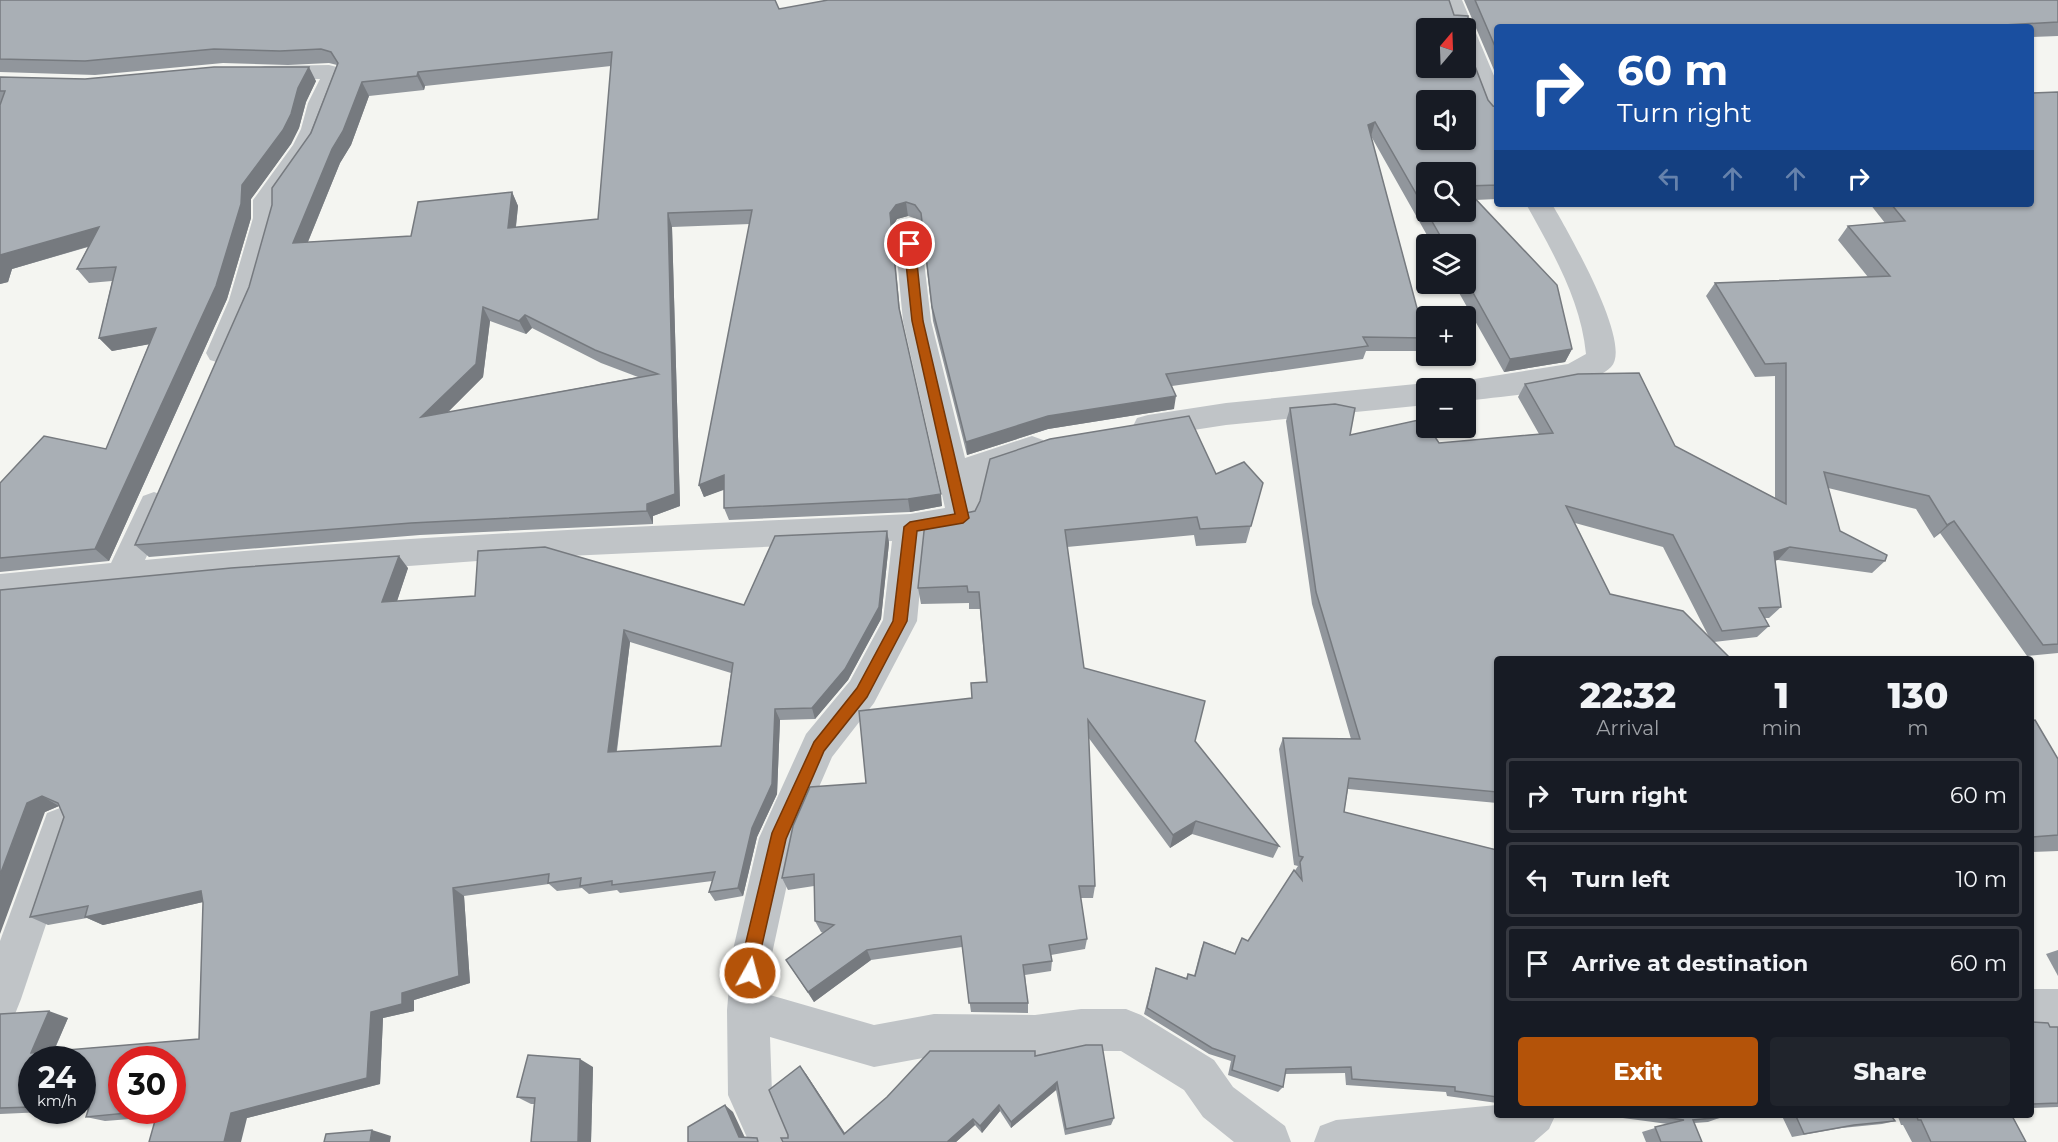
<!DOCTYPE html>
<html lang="en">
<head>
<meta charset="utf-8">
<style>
  :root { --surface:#171b24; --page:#20242c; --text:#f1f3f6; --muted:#9ea1a6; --line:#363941; --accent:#b45309 }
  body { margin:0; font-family:Montserrat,sans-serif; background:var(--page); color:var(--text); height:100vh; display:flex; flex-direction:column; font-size:22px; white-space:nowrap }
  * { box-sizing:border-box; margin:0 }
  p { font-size:20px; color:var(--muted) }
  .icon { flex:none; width:33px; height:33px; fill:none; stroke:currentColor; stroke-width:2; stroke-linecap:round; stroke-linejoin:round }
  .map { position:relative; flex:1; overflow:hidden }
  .side { position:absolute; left:1494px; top:656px; width:540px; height:462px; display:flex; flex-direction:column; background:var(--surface); border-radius:6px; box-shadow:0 2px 4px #0004 }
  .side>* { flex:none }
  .banner { position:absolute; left:1494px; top:24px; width:540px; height:183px; border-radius:6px; box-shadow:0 2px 4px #0004; background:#1a4fa0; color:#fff; overflow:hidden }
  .needle { width:39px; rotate:19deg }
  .fabs { position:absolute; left:1416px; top:18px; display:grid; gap:12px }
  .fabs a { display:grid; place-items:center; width:60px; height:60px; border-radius:6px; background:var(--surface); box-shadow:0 2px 4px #0004; font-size:30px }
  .speed { position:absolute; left:18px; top:1046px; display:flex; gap:12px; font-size:30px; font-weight:700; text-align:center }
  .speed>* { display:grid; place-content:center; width:78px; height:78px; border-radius:50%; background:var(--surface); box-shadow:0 2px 4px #0004; line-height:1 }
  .speed small { font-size:15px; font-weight:400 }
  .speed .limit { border:9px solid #d22; background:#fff; color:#111 }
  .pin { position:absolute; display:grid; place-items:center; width:51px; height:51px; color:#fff; margin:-26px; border:3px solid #fff; border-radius:50%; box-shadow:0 2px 6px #0007 }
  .me { position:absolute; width:66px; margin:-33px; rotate:7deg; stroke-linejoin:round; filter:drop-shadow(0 0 4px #0008) }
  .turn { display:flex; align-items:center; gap:21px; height:126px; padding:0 24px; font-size:27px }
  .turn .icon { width:78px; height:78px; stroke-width:2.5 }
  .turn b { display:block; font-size:42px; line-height:51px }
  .lanes { display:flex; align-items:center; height:57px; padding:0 24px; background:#0003; justify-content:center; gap:30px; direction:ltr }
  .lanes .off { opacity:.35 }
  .eta { display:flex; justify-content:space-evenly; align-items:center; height:102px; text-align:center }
  .eta b { font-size:36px; font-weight:800; line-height:42px }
  .action { display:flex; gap:12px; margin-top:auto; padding:12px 24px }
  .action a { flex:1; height:69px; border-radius:6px; background:var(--accent); color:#fff; font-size:24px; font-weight:800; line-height:69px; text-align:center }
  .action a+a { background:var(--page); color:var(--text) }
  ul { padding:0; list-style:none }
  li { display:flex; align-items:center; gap:18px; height:75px; margin:0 12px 9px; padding:0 12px; border:3px solid var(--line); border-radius:6px }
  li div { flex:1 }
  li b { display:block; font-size:22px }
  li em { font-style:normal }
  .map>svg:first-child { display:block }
</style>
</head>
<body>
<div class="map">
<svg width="2058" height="1142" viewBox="0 0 2058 1142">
  <rect width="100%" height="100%" fill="#f4f5f1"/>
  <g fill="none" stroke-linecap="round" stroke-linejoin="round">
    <g fill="#c0c4c7" fill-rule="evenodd">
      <path d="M 1440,0 L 1462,0 L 1497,83 L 1497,120 L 1488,118 L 1485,113 L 1466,62 L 1466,28 L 1452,28 Z"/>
      <path d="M 329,65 L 337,67 L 344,78 L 332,103 L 325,129 L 317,146 L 279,201 L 279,218 L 257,300 L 230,360 L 220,363 L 210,360 L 206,353 L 229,300 L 253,218 L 253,200 L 293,145 L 301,129 L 308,103 L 320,79 L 265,80 L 257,78 L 253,73 L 257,68 L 265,66 Z"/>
      <path d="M 1526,204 L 1552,204 C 1566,228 1634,345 1611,367 C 1586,391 1502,396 1466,401 L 1466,388 L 1452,388 L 1456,382 L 1568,364 L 1586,354 C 1581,300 1552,251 1526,204 Z"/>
      <path d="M 907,218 L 916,221 L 920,227 L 931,321 L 965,458 L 1032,436 L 1043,440 L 1047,448 L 1043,456 L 989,475 L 979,518 L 974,527 L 925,537 L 917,621 L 874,703 L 832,757 L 797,838 L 772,954 L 770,995 L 874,1025 L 934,1014 L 1035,1015 L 1081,1009 L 1126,1009 L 1141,1015 L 1214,1060 L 1233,1087 L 1285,1126 L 1291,1142 L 1234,1142 L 1203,1117 L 1184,1090 L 1121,1051 L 1081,1051 L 1035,1057 L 934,1056 L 874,1067 L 770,1037 L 772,1093 L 793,1142 L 749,1142 L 728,1095 L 727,1010 L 732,954 L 759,838 L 806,734 L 850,681 L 883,620 L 892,541 L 505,559 L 243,578 L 0,602 L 0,574 L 111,563 L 143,496 L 154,492 L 165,496 L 170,505 L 145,560 C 400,535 655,526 910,514 L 945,508 L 903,321 L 894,227 L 898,221 Z"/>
      <path d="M 1426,383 L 1438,388 L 1426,388 L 1426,405 L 1226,425 L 1148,437 L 1137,434 L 1133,426 L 1137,418 L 1148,415 L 1226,403 Z"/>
      <path d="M 60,808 L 73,813 L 79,826 L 21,999 L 15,1014 L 0,1020 L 0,941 L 47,813 Z"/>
      <rect x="2031" y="989" width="27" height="42"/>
      <path d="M 1497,1105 L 1497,1114 L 1556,1114 L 1549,1129 L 1534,1142 L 1314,1142 L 1320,1126 L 1336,1120 Z"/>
    </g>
  </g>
  <g fill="#91969c" fill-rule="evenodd">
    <path d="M 0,0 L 1454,15 L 1468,48 L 1488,100 L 1493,106 L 1497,107 L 1497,199 L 1475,200 L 1572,349 L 1565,362 L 1504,372 L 1454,284 L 1466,284 L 1466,244 L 1432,244 L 1371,136 L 1425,338 L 1420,351 L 1366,351 L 1363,359 L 1172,386 L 1174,409 L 1048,429 L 967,455 L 933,321 L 922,227 L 917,219 L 908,216 L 897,219 L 892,227 L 900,311 L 942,506 L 910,512 L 729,520 L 724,508 L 724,489 L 704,497 L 699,485 L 750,224 L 672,227 L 680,506 L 653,516 L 653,524 L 420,535 L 149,557 L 135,545 L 249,287 L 337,65 L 329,63 L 288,65 L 223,63 L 95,75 L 0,72 ZM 611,66 L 598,219 L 516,227 L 518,206 L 512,192 L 411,236 L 308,242 L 340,163 L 351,145 L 369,96 L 424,90 L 425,86 ZM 1426,172 L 1466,172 L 1466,212 ZM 490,321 L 526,334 L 532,328 L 601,363 L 638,377 L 448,412 L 483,377 Z"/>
    <path d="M 1464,0 L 2058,0 L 2058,36 L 2031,37 L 2031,27 L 1497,27 L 1497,77 Z"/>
    <path d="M 0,77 L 85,79 L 316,81 L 306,102 L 299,128 L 291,144 L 251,199 L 251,218 L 227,299 L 109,561 L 0,572 L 0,483 L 106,449 L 149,344 L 112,351 L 99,338 L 112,281 L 89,283 L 77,269 L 88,247 L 12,269 L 8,282 L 0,284 Z"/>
    <path d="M 2058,92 L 2058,653 L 2027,656 L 1940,533 L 1934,538 L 1916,509 L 1828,488 L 1840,531 L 1885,561 L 1872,573 L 1778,560 L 1775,560 L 1781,607 L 1769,618 L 1765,618 L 1769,626 L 1757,637 L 1714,642 L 1497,658 L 1497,803 L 1348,789 L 1344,812 L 1497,850 L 1497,1103 L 1447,1096 L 1446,1092 L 1346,1085 L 1345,1073 L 1285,1074 L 1283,1087 L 1278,1092 L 1228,1075 L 1231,1061 L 1209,1054 L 1144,1014 L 1156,968 L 1186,978 L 1188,974 L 1194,976 L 1201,949 L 1204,942 L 1235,953 L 1242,938 L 1248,941 L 1298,866 L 1294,865 L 1279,749 L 1283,738 L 1351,739 L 1312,604 L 1286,421 L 1290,408 L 1350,435 L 1439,443 L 1539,434 L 1518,397 L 1525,384 L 1675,446 L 1775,498 L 1775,376 L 1755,377 L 1706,296 L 1715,283 L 1868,277 L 1838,240 L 1848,226 L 1885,223 L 1870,204 L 2031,204 ZM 1575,523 L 1663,547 L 1709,637 L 1610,594 Z"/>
    <path d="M 1216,474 L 1263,483 L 1246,543 L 1196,546 L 1194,535 L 1067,547 L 1084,668 L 1195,741 L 1279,846 L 1273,858 L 1192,834 L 1170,848 L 1088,737 L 1095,886 L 1093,898 L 1080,898 L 1087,939 L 1085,949 L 1051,955 L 1052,961 L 1051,971 L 1025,975 L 1028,1003 L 1028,1013 L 971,1012 L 962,947 L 871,960 L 814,1002 L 786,960 L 823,933 L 821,932 L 815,921 L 814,886 L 788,890 L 782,878 L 866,783 L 972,698 L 986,682 L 980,609 L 969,609 L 969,603 L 921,604 L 918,588 L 925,522 Z"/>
    <path d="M 887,531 L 889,543 L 881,619 L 848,680 L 815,719 L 780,720 L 777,794 L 757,837 L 743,896 L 715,901 L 709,892 L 712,881 L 620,893 L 617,890 L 589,894 L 582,888 L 557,891 L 549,884 L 464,896 L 470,983 L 414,1000 L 414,1011 L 383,1018 L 380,1084 L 247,1118 L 156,1117 L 105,1121 L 86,1117 L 88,1110 L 0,1114 L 0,1014 L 68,1018 L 54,1051 L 199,1039 L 203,902 L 103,925 L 87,918 L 48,925 L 30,917 L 64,817 L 59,806 L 45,812 L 0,590 L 408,568 L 397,601 L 744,605 ZM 630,642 L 731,673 L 721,746 L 617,751 ZM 32,1059 L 82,1059 L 82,1110 L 32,1110 Z"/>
    <path d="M 2031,721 L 2058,759 L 2058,851 L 2031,852 Z"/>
    <path d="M 2058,950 L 2058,976 L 2046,954 Z"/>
    <path d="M 2031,1022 L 2050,1027 L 2058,1027 L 2058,1107 L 2031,1108 Z"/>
    <path d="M 1035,1056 L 1114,1118 L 1111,1125 L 1065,1135 L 1056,1090 L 1011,1128 L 1000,1111 L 982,1133 L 975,1125 L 956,1142 L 783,1142 L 788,1138 L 806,1074 L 845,1133 Z"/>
    <path d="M 593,1067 L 591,1142 L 531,1142 L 534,1104 L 531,1104 L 517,1097 Z"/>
    <path d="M 1593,1114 L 1721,1114 L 1722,1117 L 1708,1122 L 1694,1123 L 1702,1142 L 1646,1142 L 1642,1132 L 1668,1124 Z"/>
    <path d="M 1781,1114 L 1890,1114 L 1895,1121 L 1882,1124 L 1842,1128 L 1792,1137 Z"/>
    <path d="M 1897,1114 L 2011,1114 L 2026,1142 L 1912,1142 L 1903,1125 L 1901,1125 Z"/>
  </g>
  <g fill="#767a7f">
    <path d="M 309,67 L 316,81 L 306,102 L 299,128 L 291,144 L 251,199 L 251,218 L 227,299 L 109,561 L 95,549 L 242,185 L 298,88 Z"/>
    <path d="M 418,72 L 425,86 L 424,90 L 417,76 Z"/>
    <path d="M 362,82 L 369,96 L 351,145 L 340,163 L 302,256 L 293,243 L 332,149 Z"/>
    <path d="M 1375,122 L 1371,136 L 1368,125 Z"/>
    <path d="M 512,192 L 518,206 L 514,242 L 508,228 Z"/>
    <path d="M 906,202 L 908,216 L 897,219 L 892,227 L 890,213 L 896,205 Z"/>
    <path d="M 668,213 L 672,227 L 680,506 L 653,516 L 653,524 L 647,511 Z"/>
    <path d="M 99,227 L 110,240 L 12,269 L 8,282 L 0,284 L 0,255 Z"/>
    <path d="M 483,307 L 490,321 L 483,377 L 430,430 L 421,417 Z"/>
    <path d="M 525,315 L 532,328 L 526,334 L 519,321 Z"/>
    <path d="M 156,328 L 167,341 L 112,351 L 99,338 Z"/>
    <path d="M 1572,349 L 1565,362 L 1504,372 L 1510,359 Z"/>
    <path d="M 1176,396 L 1174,409 L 1048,429 L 967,455 L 966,442 L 1048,416 Z"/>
    <path d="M 724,475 L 729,488 L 704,497 L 699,485 Z"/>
    <path d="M 941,494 L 942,506 L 910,512 L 908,499 Z"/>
    <path d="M 1954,521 L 1940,533 L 1934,538 L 1947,525 Z"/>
    <path d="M 887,531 L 889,543 L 881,619 L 848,680 L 815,719 L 812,708 Z"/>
    <path d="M 1790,547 L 1778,560 L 1763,564 L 1774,552 Z"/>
    <path d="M 399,556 L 408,568 L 393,613 L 382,602 Z"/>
    <path d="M 624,630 L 630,642 L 615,762 L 608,752 Z"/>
    <path d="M 775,709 L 780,720 L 777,794 L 757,837 L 743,896 L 738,888 Z"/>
    <path d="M 42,796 L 59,806 L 45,812 L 0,934 L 0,875 L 27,803 Z"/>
    <path d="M 1196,821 L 1192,834 L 1170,848 L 1173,835 Z"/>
    <path d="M 453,888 L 464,896 L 470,983 L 414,1000 L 414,1011 L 383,1018 L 380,1084 L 247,1118 L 241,1142 L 224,1142 L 231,1113 L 371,1012 L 402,993 Z"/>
    <path d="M 201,891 L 216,899 L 103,925 L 85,917 Z"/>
    <path d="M 867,950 L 871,960 L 814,1002 L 808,992 Z"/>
    <path d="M 49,1011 L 68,1018 L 50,1059 L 31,1053 Z"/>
    <path d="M 580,1059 L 593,1067 L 591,1142 L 578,1142 Z"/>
    <path d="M 800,1066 L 806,1074 L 849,1140 L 844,1134 Z"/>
    <path d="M 1057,1082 L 1056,1090 L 1011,1128 L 1011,1122 Z"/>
    <path d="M 725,1105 L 733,1112 L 747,1142 L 739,1137 Z"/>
    <path d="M 999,1105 L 1000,1111 L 982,1133 L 980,1126 Z"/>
    <path d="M 973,1119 L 975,1125 L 956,1142 L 947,1142 Z"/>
    <path d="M 372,1130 L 391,1136 L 390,1142 L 370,1142 Z"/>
  </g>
  <g fill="#a9afb5" stroke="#767a7f" stroke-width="1.5" fill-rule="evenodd">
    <path d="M 0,0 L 775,0 L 779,9 L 828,0 L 1449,0 L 1454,15 L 1468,16 L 1468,48 L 1488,100 L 1493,106 L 1497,107 L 1497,185 L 1466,186 L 1466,172 L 1426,172 L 1426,212 L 1466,212 L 1466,189 L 1557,285 L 1572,349 L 1510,359 L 1466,280 L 1466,244 L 1445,244 L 1375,122 L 1368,125 L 1425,338 L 1363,337 L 1368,346 L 1166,374 L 1176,396 L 1048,416 L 966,442 L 932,307 L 921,213 L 915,205 L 906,202 L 896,205 L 890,213 L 899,308 L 941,494 L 908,499 L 724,508 L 724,475 L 699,485 L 752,210 L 668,213 L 675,494 L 647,504 L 647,511 L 411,523 L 135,545 L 249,287 L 272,205 L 272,188 L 311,133 L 338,63 L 331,52 L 321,49 L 280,51 L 214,49 L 85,61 L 0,59 ZM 1426,28 L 1466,28 L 1466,68 L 1426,68 ZM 612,52 L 598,219 L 508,228 L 512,192 L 418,202 L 411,236 L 293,243 L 332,149 L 343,131 L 362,82 L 417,76 L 418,72 ZM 1426,100 L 1466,100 L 1466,140 L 1426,140 ZM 483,307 L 519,321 L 525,315 L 595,350 L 658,374 L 421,417 L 476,364 Z"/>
    <path d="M 1475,0 L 2058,0 L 2058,22 L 1969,27 L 1497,27 L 1497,51 Z"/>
    <path d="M 214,67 L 309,67 L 298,88 L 291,114 L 283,130 L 242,185 L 241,204 L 216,286 L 95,549 L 0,558 L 0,483 L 44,436 L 106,449 L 156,328 L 99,338 L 116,267 L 77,269 L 99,227 L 0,255 L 0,105 L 5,91 L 0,91 L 0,77 L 85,79 Z"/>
    <path d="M 2058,92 L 2058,644 L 2043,645 L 1954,521 L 1947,525 L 1929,496 L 1824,472 L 1840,531 L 1887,555 L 1885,561 L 1790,547 L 1774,552 L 1781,607 L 1759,608 L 1769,626 L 1722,631 L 1673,535 L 1566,506 L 1610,594 L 1683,611 L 1730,658 L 1497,658 L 1497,792 L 1349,778 L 1344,812 L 1497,850 L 1497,1097 L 1455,1091 L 1455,1087 L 1352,1079 L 1351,1067 L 1286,1069 L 1283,1087 L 1232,1070 L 1235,1056 L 1212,1048 L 1147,1008 L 1156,968 L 1187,979 L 1188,974 L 1195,976 L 1204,942 L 1235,954 L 1242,938 L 1248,941 L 1294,870 L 1302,880 L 1300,862 L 1303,857 L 1299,856 L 1283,738 L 1360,739 L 1316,592 L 1290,408 L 1335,404 L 1355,408 L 1350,435 L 1423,419 L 1426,424 L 1426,428 L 1429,428 L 1439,443 L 1553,433 L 1525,384 L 1578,374 L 1639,373 L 1675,446 L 1786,504 L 1786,363 L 1765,364 L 1715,283 L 1890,276 L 1848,226 L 1905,221 L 1891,204 L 2031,204 L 2031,93 Z"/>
    <path d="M 1189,416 L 1216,474 L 1244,462 L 1263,483 L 1251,526 L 1200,529 L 1197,517 L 1065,530 L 1084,668 L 1205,701 L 1195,741 L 1279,846 L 1196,821 L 1173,835 L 1088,720 L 1095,886 L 1079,886 L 1087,939 L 1049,945 L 1052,961 L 1023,965 L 1028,1003 L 969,1003 L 961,936 L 867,950 L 808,992 L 786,960 L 834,925 L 815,921 L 814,874 L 782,878 L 793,826 L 810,787 L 866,783 L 859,711 L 972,698 L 971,683 L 987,682 L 979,592 L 968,592 L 967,586 L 918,588 L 925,522 L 975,511 L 980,501 L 990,459 L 1050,439 Z"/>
    <path d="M 887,531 L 879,607 L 845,669 L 812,708 L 775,709 L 772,784 L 752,828 L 738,888 L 709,892 L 715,872 L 612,885 L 612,881 L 580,886 L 581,878 L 548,883 L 549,874 L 453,888 L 459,976 L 402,993 L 402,1004 L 371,1012 L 367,1078 L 231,1113 L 224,1142 L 149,1142 L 158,1110 L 86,1117 L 90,1104 L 82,1105 L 82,1059 L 32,1059 L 32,1107 L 0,1108 L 0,1014 L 49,1011 L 31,1053 L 199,1039 L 203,903 L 201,891 L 85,917 L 88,906 L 30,917 L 64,817 L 58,803 L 42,796 L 27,803 L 0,875 L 0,590 L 231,568 L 399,556 L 382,602 L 475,596 L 478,551 L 545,547 L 744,605 L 775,536 ZM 624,630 L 733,663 L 721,746 L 608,752 ZM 122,1059 L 172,1059 L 172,1110 L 122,1110 Z"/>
    <path d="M 2035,720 L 2058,759 L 2058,835 L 2031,837 L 2031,721 Z"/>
    <path d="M 2031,1022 L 2048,1023 L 2050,1027 L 2058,1027 L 2058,1103 L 2031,1104 Z"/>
    <path d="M 1086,1045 L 1102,1045 L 1114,1118 L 1066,1129 L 1057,1082 L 1011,1122 L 999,1105 L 980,1126 L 973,1119 L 947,1142 L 783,1142 L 781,1138 L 788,1138 L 788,1135 L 769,1090 L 800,1066 L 844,1134 L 887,1097 L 930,1051 L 1035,1051 L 1035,1056 Z"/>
    <path d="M 528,1055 L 580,1059 L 578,1142 L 531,1142 L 535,1098 L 517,1097 Z"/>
    <path d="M 725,1105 L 739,1137 L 757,1138 L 758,1142 L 688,1142 L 688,1127 Z"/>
    <path d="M 1643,1114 L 1721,1114 L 1722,1117 L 1693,1120 L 1702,1142 L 1661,1142 L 1655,1127 L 1684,1120 Z"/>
    <path d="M 1795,1114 L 1890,1114 L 1895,1121 L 1854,1125 L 1804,1134 Z"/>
    <path d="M 1916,1114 L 2011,1114 L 2026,1142 L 1931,1142 L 1921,1120 L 1918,1120 Z"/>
    <path d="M 372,1130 L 370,1142 L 324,1142 L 326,1134 Z"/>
  </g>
  <path fill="#b45309" stroke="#753606" stroke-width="1.5" d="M 910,241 L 915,244 L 923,321 L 969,518 L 963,523 L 917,531 L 907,621 L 867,697 L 824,751 L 786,839 L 760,954 L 756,979 L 750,981 L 744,979 L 742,973 L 743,954 L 772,833 L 814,742 L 857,688 L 893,621 L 904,527 L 910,522 L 955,514 L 912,321 L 904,244 Z"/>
</svg>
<div class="fabs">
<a><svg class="needle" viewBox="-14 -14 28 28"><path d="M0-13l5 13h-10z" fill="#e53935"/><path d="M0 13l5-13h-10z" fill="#9ea1a6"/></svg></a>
<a><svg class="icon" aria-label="sound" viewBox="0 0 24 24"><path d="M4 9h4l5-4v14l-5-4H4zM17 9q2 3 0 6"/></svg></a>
<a><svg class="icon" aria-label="search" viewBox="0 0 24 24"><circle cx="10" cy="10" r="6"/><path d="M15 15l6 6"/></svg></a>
<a><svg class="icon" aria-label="layers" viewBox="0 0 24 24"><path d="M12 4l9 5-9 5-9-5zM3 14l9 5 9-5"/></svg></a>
<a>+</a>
<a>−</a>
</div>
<div class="speed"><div>24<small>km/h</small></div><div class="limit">30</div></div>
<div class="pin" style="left:910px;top:244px;background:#d93025"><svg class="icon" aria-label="arrive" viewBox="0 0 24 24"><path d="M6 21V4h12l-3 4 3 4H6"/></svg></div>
<svg class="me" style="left:750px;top:973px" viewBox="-20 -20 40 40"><circle r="17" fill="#b45309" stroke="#fff" stroke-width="3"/><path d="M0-11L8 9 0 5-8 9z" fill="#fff"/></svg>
<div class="banner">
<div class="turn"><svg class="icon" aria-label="right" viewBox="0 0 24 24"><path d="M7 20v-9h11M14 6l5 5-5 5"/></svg><div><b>60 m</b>Turn right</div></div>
<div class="lanes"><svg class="icon off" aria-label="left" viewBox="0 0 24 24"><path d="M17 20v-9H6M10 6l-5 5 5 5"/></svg><svg class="icon off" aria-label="ahead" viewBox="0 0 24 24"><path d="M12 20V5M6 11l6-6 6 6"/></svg><svg class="icon off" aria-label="ahead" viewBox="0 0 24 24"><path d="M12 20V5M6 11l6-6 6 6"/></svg><svg class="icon" aria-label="right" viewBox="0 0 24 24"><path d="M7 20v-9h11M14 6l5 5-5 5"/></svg></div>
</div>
<section class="side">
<div class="eta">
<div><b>22:32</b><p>Arrival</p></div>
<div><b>1</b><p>min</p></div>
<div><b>130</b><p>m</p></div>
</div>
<ul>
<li><svg class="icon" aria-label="right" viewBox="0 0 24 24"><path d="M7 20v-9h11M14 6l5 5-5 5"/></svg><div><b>Turn right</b></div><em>60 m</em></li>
<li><svg class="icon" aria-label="left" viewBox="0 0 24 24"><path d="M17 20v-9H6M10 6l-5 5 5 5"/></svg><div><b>Turn left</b></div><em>10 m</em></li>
<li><svg class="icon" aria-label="arrive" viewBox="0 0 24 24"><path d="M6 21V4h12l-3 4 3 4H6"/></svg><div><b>Arrive at destination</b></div><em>60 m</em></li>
</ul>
<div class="action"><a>Exit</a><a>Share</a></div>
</section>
</div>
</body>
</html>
